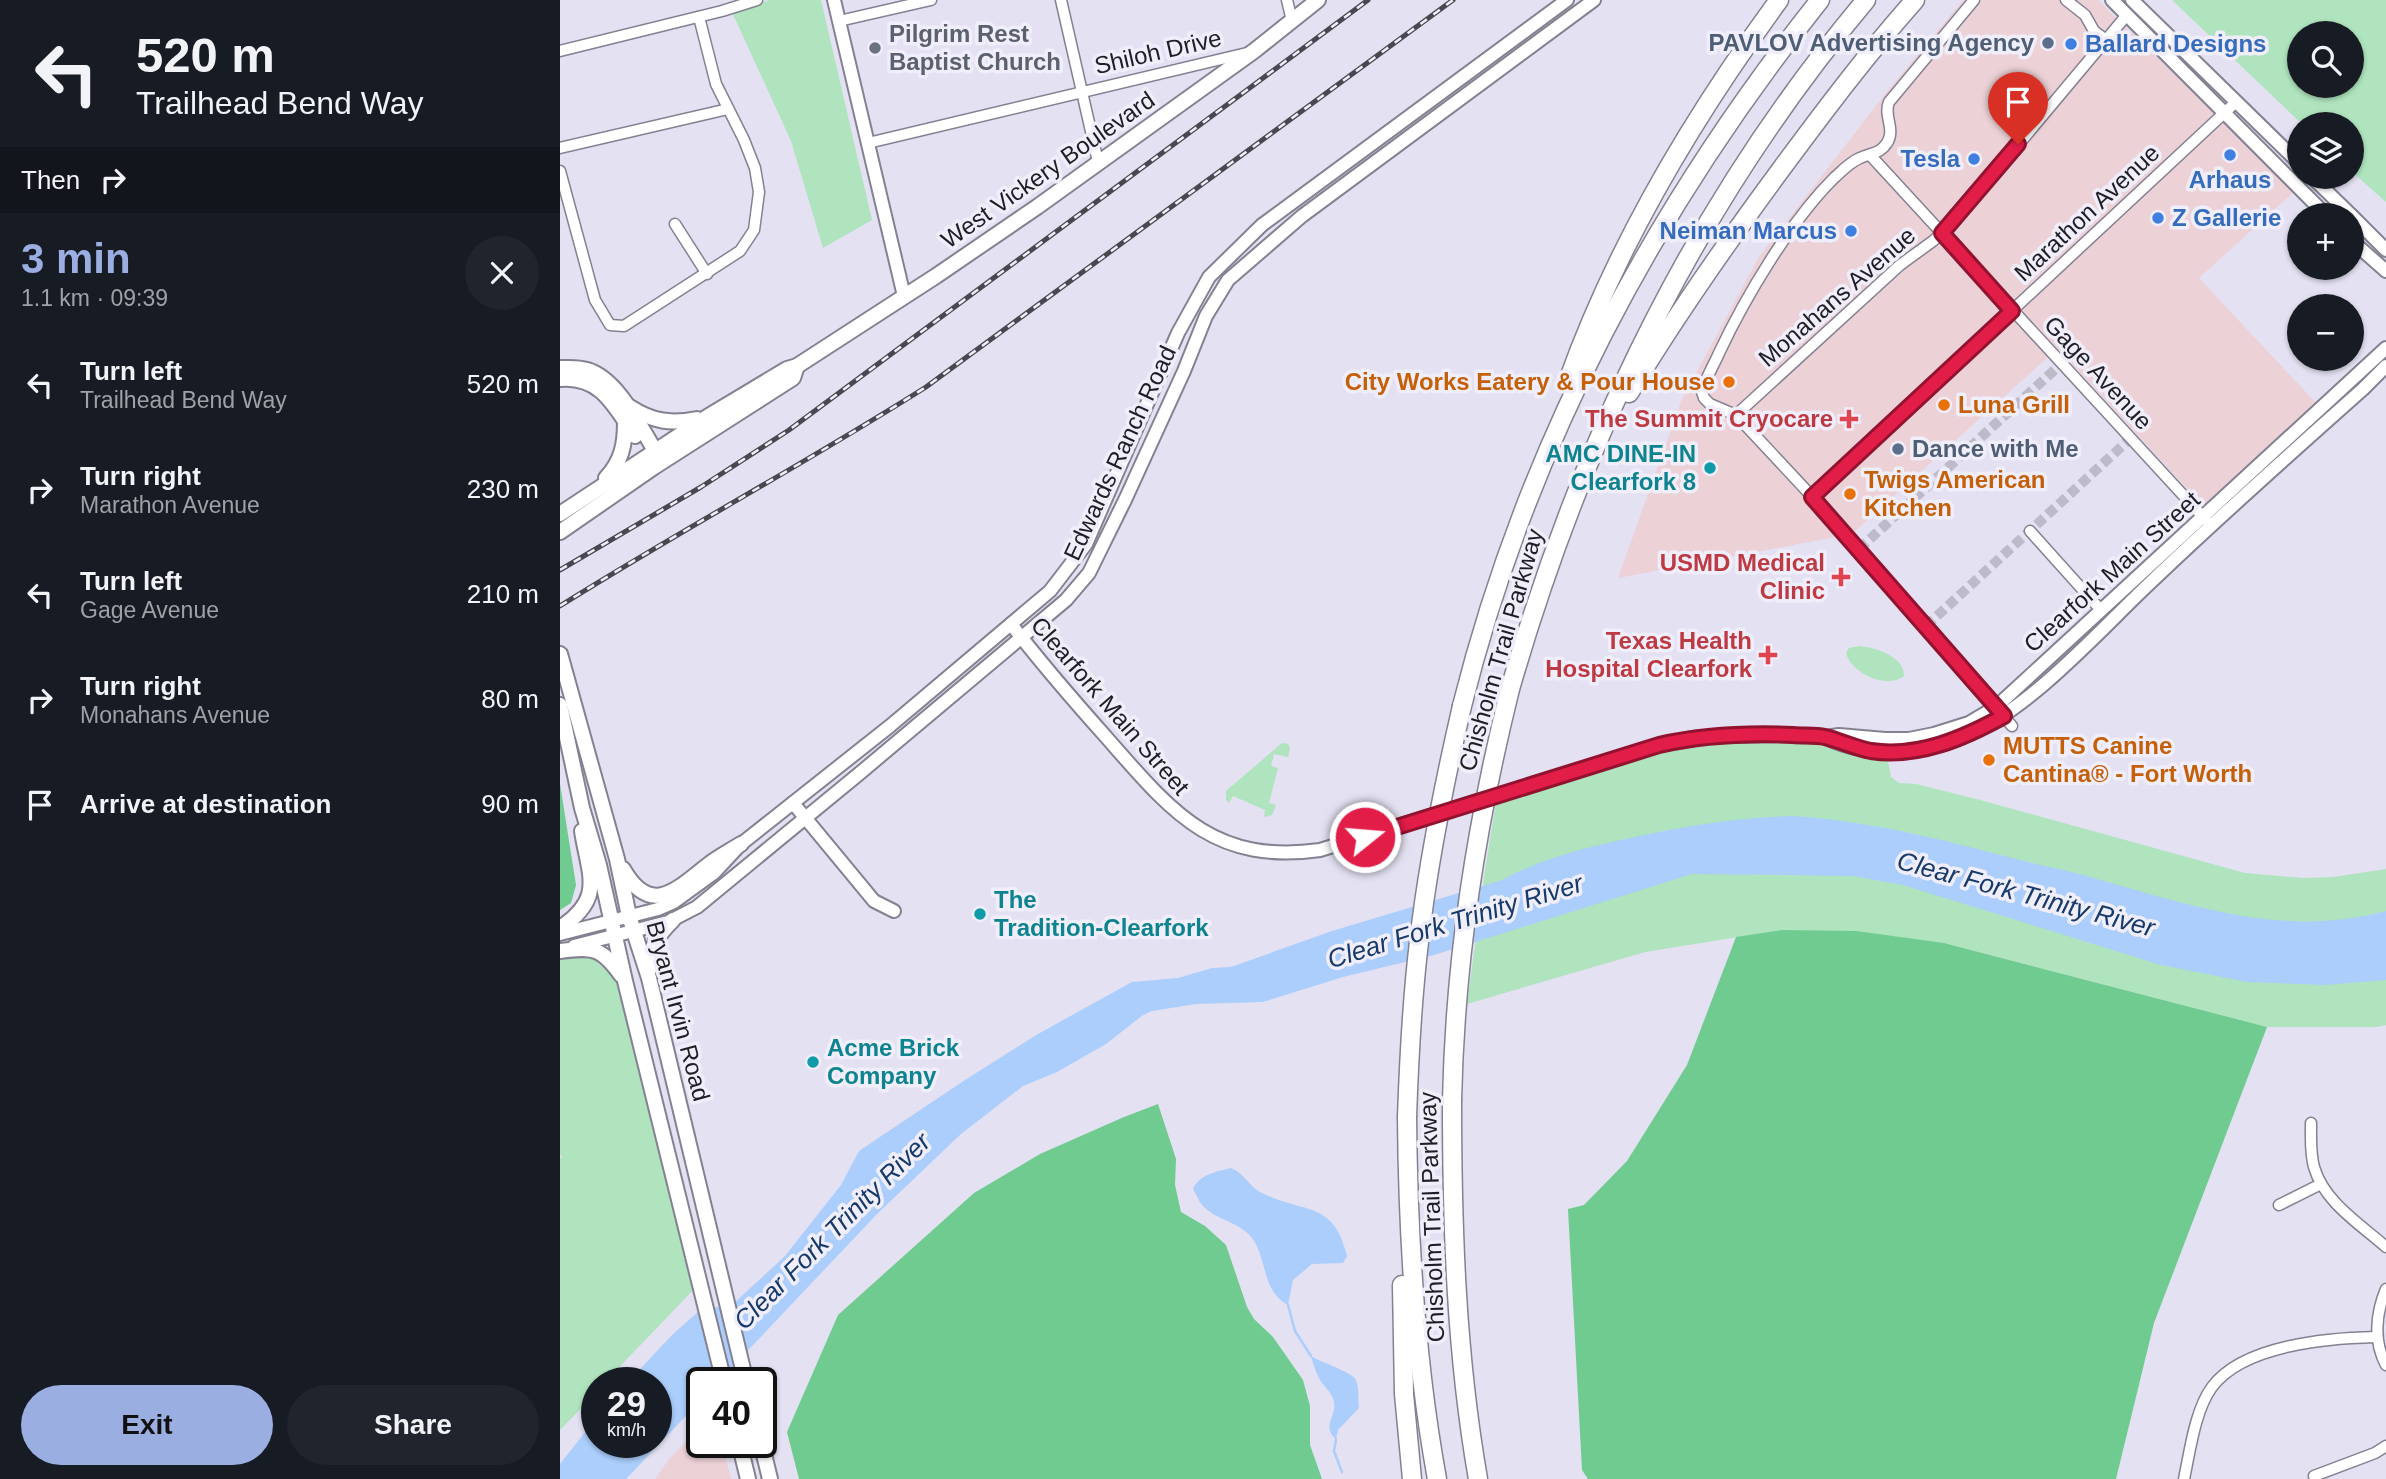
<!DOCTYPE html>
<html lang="en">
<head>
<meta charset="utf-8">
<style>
  :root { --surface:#171b24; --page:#20242c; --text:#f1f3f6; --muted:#9ea1a6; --accent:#9baee2 }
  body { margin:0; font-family:Arial,sans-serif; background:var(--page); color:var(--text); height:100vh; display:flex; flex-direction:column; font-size:26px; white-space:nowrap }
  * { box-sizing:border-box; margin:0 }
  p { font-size:23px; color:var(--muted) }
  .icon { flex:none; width:38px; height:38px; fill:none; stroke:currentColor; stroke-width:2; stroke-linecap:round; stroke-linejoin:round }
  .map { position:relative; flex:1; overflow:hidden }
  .side { display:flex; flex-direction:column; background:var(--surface); width:560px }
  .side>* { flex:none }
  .banner { background:#171b24; color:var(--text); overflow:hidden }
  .buttons { position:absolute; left:1727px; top:21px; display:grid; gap:14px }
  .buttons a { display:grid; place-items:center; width:77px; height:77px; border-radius:50%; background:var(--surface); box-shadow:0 2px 5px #0004; font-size:35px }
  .speed { position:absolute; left:21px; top:1367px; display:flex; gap:14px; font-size:35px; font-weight:700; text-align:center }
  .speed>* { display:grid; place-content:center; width:91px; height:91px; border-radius:50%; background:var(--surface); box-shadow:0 2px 5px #0004; line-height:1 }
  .speed small { font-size:18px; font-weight:400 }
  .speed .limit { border:4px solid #111; border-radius:10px; background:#fff; color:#111 }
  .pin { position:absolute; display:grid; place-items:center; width:60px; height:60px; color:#fff; margin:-72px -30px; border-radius:50% 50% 50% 0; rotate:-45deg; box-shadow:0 0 7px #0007 }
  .pin .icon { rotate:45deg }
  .me { position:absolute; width:77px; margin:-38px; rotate:73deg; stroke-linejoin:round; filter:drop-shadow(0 0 5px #0008) }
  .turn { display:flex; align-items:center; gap:24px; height:147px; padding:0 21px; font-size:32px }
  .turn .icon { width:91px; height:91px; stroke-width:2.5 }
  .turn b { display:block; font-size:49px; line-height:60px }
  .then { display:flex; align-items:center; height:66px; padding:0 21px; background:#0003; gap:14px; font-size:26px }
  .round { display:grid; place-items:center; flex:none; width:74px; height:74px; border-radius:37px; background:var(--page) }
  .headline { display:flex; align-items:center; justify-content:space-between; height:119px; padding:0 21px }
  h1 { font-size:42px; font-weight:600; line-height:52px; color:var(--accent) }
  .cta { display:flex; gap:14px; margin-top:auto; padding:14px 21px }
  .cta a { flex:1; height:80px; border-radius:42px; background:var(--accent); color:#111; font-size:28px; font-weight:600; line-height:80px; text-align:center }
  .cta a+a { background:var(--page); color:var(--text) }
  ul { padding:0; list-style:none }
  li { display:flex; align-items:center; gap:21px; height:105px; padding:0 21px }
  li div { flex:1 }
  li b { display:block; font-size:26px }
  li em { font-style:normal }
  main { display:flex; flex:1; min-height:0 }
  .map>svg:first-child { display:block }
</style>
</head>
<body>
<main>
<section class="side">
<div class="banner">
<div class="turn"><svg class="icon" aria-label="left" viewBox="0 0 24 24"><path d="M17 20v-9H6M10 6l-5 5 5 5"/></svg><div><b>520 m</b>Trailhead Bend Way</div></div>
<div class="then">Then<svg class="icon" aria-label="right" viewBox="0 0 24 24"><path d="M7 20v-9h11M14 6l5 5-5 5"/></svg></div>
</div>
<div class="headline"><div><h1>3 min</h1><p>1.1 km · 09:39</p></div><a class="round"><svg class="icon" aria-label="close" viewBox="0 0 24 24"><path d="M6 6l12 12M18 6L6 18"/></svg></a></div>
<ul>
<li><svg class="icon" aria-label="left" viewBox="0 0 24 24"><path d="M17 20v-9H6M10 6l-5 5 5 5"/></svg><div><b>Turn left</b><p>Trailhead Bend Way</p></div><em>520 m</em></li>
<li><svg class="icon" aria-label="right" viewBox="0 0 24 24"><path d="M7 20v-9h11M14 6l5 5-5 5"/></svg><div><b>Turn right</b><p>Marathon Avenue</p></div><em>230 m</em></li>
<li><svg class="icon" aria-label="left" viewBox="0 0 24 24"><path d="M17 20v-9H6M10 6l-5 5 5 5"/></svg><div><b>Turn left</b><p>Gage Avenue</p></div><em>210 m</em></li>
<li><svg class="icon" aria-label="right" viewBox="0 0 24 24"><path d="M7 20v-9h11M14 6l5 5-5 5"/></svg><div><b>Turn right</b><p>Monahans Avenue</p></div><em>80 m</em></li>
<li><svg class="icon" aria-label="arrive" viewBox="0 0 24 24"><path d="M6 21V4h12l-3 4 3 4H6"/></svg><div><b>Arrive at destination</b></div><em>90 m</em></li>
</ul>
<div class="cta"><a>Exit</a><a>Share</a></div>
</section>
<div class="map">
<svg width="1826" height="1479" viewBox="0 0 1826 1479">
  <rect width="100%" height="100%" fill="#e4e1f2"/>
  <g fill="#ecd2d7">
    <path d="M 1403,0 L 1538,0 L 1735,191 L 1639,278 L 1757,404 L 1644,507 L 1499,350 L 1488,357 L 1292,534 L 1058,578 L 1122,399 L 1199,257 L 1325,94 Z"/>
    <path d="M 142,1426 L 142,1442 L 162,1442 L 171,1479 L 95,1479 L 110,1458 Z"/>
  </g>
  <g fill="#afe4be" fill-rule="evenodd">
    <path d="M 210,0 L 261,0 L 312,220 L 263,248 L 231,141 L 172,12 Z"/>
    <path d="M 1612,0 L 1826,0 L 1826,202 L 1792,172 L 1792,124 L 1742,124 ZM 1740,33 L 1792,33 L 1792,86 L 1740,86 Z"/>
    <path d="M 1300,646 C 1316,648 1344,656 1344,676 C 1327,690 1291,673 1286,653 L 1289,648 Z"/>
    <path d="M 722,743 L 728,744 L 730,748 L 728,757 L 714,754 L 711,766 L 718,768 L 709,803 L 716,805 L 712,815 L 704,817 L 705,810 L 673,796 L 669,803 L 666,800 L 666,791 Z"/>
    <path d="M 1160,743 L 1264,744 L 1296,753 L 1327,755 L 1331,777 L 1339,783 L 1356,784 L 1420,800 L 1685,873 L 1743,878 L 1773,877 L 1826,869 L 1826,1025 L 1817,1027 L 1707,1027 L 1384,943 L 1221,930 L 1085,952 L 907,1004 L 925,870 L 936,803 L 1118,747 Z"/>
    <path d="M 30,956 L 57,980 L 134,1289 L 45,1382 L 37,1382 L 37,1392 L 0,1430 L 0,1159 L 2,1156 L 0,1155 L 0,960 Z"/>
  </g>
  <g fill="#6fcb8f">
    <path d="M 0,784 L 16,885 L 11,903 L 0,910 Z"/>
    <path d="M 1221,930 L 1296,931 L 1384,943 L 1707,1027 L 1594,1323 L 1556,1479 L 1028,1479 L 1022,1470 L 1008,1209 L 1024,1205 L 1067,1161 L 1127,1065 L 1176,937 Z"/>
    <path d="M 598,1104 L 616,1159 L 615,1185 L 621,1212 L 645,1226 L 666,1245 L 687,1307 L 694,1319 L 713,1337 L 743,1380 L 750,1406 L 750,1445 L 762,1479 L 239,1479 L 227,1432 L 278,1315 L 414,1193 L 480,1154 L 564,1117 Z"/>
  </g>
  <g fill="#abcefc">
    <path d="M 1233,816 C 1309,821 1380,839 1452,858 C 1474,864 1497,868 1519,874 C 1623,902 1717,940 1826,911 L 1826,980 L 1765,985 L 1687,982 L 1601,965 L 1343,885 L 1293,876 L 1132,874 L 874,955 L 783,977 L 703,1002 L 636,1004 L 592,1011 L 583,1015 L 546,1044 L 497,1072 L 463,1086 L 401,1134 L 318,1213 L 158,1382 L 142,1382 L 142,1399 L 66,1479 L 0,1479 L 0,1464 L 37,1417 L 37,1442 L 96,1442 L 96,1382 L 68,1382 L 112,1335 L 140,1310 L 173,1304 L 225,1256 L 281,1185 L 299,1151 L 405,1080 L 478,1034 L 572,982 L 618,978 L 652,968 L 671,967 L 772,931 L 942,880 C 984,857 1032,846 1079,836 C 1131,825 1181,817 1233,816 Z"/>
    <path d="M 671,1168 C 684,1173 689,1186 700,1192 C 742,1214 774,1199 787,1256 L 783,1263 L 752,1264 L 733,1280 L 728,1305 C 701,1290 708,1260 692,1238 C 678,1221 659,1221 645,1208 C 640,1204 637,1196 633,1189 C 640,1174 656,1172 671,1168 Z"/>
    <path d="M 751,1356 C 760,1362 792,1372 796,1380 C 799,1387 798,1400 799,1408 L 778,1430 L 776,1439 C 761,1427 777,1416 774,1402 C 773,1393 763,1386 759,1378 C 755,1371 753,1363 751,1356 Z"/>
  </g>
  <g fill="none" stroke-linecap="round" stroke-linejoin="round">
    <g stroke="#abcefc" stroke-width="2.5">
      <path d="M 728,1305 L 735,1331 L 751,1356"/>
      <path d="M 776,1439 L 774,1451 L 782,1472"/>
    </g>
    <g stroke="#bdbac9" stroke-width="10" stroke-dasharray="10 5" stroke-linecap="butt">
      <path d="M 1299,549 L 1501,364"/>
      <path d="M 1366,626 L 1571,438"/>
    </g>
    <defs>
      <g id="minor">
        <path d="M 501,0 L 538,162"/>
        <path d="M 727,0 L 732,21"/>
        <path d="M 1414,0 L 1329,102 C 1323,116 1336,129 1327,143 C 1320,154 1310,153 1300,158 C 1290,162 1282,171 1274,178 C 1230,222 1186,296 1159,353 C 1154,365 1145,379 1142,392 L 1144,398 L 1150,404 L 1176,415 L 1272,518 L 1452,726"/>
        <path d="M 1506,0 L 1525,15 L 1534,31 L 1546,40"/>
        <path d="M 279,21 L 371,0"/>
        <path d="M 0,51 L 162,11 L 197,0"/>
        <path d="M 308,143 L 687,53"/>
        <path d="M 0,148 L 168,109"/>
        <path d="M 1310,155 L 1646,520"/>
        <path d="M 0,171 L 35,300 L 50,325 L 64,326 L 180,251 L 194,230 L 199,192 L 195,168 L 184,140 L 156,84 L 139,17"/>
        <path d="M 115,224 L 147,274"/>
        <path d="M 1176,415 L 1340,265 L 1373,241 L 1391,225 L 1566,16"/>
        <path d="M 1252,497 L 1676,102"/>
        <path d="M 1470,531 L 1540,609"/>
        <path d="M 1751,1123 C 1751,1138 1750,1153 1754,1167 C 1764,1202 1800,1224 1826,1247"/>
        <path d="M 1719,1205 L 1761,1184"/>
        <path d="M 1826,1289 C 1816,1313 1813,1341 1826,1365"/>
        <path d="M 1754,1476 L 1815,1453 L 1826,1446"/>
        <path d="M 1624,1479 C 1630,1451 1635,1410 1652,1387 C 1683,1345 1768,1338 1816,1337"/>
      </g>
      <g id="tertiary">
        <path d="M 274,0 L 344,296"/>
        <path d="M 1552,0 L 1766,215"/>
        <path d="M 1572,0 L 1740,164"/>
        <path d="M 1752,177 L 1791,215"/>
        <path d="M 1792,216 L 1826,250"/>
        <path d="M 1792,241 L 1826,271"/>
        <path d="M 451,624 C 481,663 514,701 547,738 C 611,811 653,865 760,850 L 1099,745 L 1132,738 L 1167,736 L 1221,735 L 1266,737 L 1279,735 L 1325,739 L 1349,739 L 1374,734 L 1409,723 L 1436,707 L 1826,348"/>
        <path d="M 1266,738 C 1311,759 1365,755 1410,734 C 1474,705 1539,631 1591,582 C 1660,516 1732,452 1803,389 L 1826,366"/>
        <path d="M 233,803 L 314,901 L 334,911"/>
        <path d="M 0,934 L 98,909 L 114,902 L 154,873 L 181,844 L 330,726 L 490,591 L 526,544 L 618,333 L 649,277 L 702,225 L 1007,0"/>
        <path d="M 14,946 L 108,922 L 137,907 L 300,773 L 506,600 L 529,573 L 565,500 L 624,371 L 646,316 L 668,280 L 742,216 L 1034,0"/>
      </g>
      <g id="secondary">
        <path d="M 0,368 C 9,368 18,367 27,370 C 59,379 82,431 99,457"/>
        <path d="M 0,379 C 41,375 55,407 75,436"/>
        <path d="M 70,407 C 93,422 111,424 137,419"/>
        <path d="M 46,478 C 62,461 65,444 65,422"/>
        <path d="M 0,514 L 147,417 L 227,369 L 237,366 L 376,276 L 477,207 L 694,51 L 758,0"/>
        <path d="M 0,532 L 94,467 L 233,378 L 237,366"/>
        <path d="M 0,654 L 57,859 L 69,916 L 89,978 L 186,1382"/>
        <path d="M 0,705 L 22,808 L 39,865 L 65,981 L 164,1382"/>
        <path d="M 63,869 C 91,918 117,889 148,865 C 158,857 170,851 181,844"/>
        <path d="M 0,928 C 45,898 29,876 22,831"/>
        <path d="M 0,951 C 33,947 41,947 61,975"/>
        <path d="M 89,970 C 91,945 96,937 113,920"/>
        <path d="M 179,1442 L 188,1479"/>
        <path d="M 201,1442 L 210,1479"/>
      </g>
      <g id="motorway">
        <path d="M 1008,381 C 1057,244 1133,117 1219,0"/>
        <path d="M 1069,393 C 1116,315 1168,241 1222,168 C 1265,110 1307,54 1355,0"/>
        <path d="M 950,689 C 1023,436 1136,202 1306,0"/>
        <path d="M 902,706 C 967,446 1094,208 1260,0"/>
        <path d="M 892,1101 C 892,1228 896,1353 918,1479"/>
        <path d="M 847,1117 C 848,1239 855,1359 877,1479"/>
        <path d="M 842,1285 L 844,1394 L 852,1479"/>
      </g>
    </defs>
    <use href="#minor" stroke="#848191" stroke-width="13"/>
    <use href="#tertiary" stroke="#848191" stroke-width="16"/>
    <use href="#secondary" stroke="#848191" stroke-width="18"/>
    <use href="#motorway" stroke="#848191" stroke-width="21"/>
    <use href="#minor" stroke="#fff" stroke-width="10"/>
    <use href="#tertiary" stroke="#fff" stroke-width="12"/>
    <use href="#secondary" stroke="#fff" stroke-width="14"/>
    <use href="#motorway" stroke="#fff" stroke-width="18"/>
    <defs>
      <g id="rail">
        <path d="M 0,570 L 141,487 L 229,430 L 808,0"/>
        <path d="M 0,606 C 121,530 246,463 366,387 L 893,0"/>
      </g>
    </defs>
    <use href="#rail" stroke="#49474f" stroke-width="5"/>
    <use href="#rail" stroke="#f1eefc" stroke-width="2.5" stroke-dasharray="8" stroke-linecap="butt"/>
    <defs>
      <g id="motorway-bridge">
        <path d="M 892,1101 C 895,959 916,826 950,689"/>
        <path d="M 847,1117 C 849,1059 852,1000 859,942 C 868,862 884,784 902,706"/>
      </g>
    </defs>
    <use href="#motorway-bridge" stroke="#848191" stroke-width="21" stroke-linecap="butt"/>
    <use href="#motorway-bridge" stroke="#fff" stroke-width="18"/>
  </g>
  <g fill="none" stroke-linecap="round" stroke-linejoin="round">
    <defs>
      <path id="route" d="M 805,837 L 1099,745 C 1143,735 1188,733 1233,735 C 1243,736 1255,735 1265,737 C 1281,741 1295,748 1311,751 C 1359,758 1404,738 1444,716 L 1252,497 L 1452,311 L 1382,233 L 1458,144"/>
    </defs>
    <use href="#route" stroke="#92132f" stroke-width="18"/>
    <use href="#route" stroke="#e11d48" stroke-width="12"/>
  </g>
  <g fill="#5c6f8a" stroke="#f1eefc" stroke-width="2.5">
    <circle cx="1488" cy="43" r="7"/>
    <circle cx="1338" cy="449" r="7"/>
  </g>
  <g fill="#3f7fe0" stroke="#f1eefc" stroke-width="2.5">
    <circle cx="1511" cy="44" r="7"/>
    <circle cx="1670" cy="155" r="7"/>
    <circle cx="1414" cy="159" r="7"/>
    <circle cx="1598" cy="218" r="7"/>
    <circle cx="1291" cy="231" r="7"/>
  </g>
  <circle fill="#6b7280" stroke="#f1eefc" stroke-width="2.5" cx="315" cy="48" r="7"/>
  <g fill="#e8710a" stroke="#f1eefc" stroke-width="2.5">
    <circle cx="1169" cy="382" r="7"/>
    <circle cx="1384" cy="405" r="7"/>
    <circle cx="1290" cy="494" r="7"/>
    <circle cx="1429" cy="760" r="7"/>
  </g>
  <g fill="#e0444e" stroke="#f1eefc" stroke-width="2.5">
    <path d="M1285.5 408.5h7v7h7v7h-7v7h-7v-7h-7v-7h7z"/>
    <path d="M1277.5 566.5h7v7h7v7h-7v7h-7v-7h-7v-7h7z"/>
    <path d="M1204.5 644.5h7v7h7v7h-7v7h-7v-7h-7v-7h7z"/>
  </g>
  <g fill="#0f9aa8" stroke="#f1eefc" stroke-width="2.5">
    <circle cx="1150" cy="468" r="7"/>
    <circle cx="420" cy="914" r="7"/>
    <circle cx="253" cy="1062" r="7"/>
  </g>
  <g text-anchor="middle" stroke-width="7" stroke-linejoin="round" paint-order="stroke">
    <g font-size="24" font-weight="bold" fill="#5b616d" stroke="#f1eefc" text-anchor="start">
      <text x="329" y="42">Pilgrim Rest<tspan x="329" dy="28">Baptist Church</tspan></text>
    </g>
    <g font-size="24" font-weight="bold" fill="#4e5e75" stroke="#f1eefc" text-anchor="end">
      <text x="1474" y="51">PAVLOV Advertising Agency</text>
      <text x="1352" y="457" text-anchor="start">Dance with Me</text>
    </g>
    <g font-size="24" font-weight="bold" fill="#366cbe" stroke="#f1eefc" text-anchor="start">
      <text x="1525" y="52">Ballard Designs</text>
      <text x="1400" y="167" text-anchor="end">Tesla</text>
      <text x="1670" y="188" text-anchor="middle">Arhaus</text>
      <text x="1612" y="226">Z Gallerie</text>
      <text x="1277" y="239" text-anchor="end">Neiman Marcus</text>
    </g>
    <g font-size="24" fill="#1f1e24" stroke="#f1eefc">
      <text transform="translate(598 52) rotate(-13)" y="8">Shiloh Drive</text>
      <text transform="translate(488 170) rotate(-35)" y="8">West Vickery Boulevard</text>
      <text transform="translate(1527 213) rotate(-43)" y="8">Marathon Avenue</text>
      <text transform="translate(1277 297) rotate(-41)" y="8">Monahans Avenue</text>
      <text transform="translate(1538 373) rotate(47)" y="8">Gage Avenue</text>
      <text transform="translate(560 453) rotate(-65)" y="8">Edwards Ranch Road</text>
      <text transform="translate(1552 572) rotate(-42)" y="8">Clearfork Main Street</text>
      <text transform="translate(941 650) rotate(-74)" y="8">Chisholm Trail Parkway</text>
      <text transform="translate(550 706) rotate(49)" y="8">Clearfork Main Street</text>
      <text transform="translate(118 1011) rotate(75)" y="8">Bryant Irvin Road</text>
      <text transform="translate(872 1217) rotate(-92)" y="8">Chisholm Trail Parkway</text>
    </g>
    <g font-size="24" font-weight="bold" fill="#c56008" stroke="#f1eefc" text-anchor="start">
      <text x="1155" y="390" text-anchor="end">City Works Eatery &amp; Pour House</text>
      <text x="1398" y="413">Luna Grill</text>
      <text x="1304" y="488">Twigs American<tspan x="1304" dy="28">Kitchen</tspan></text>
      <text x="1443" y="754">MUTTS Canine<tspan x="1443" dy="28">Cantina® - Fort Worth</tspan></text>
    </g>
    <g font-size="24" font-weight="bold" fill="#be3a42" stroke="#f1eefc" text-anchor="end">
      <text x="1273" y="427">The Summit Cryocare</text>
      <text x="1265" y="571">USMD Medical<tspan x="1265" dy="28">Clinic</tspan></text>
      <text x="1192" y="649">Texas Health<tspan x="1192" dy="28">Hospital Clearfork</tspan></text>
    </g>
    <g font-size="24" font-weight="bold" fill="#0d838f" stroke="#f1eefc" text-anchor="start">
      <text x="1136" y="462" text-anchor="end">AMC DINE-IN<tspan x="1136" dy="28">Clearfork 8</tspan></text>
      <text x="434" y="908">The<tspan x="434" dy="28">Tradition-Clearfork</tspan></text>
      <text x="267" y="1056">Acme Brick<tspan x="267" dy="28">Company</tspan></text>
    </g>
    <g font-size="26" font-style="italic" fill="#163b6a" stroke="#f1eefc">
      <text transform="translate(1466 894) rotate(15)" y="9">Clear Fork Trinity River</text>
      <text transform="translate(895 921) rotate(-17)" y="9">Clear Fork Trinity River</text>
      <text transform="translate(272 1231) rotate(-45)" y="9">Clear Fork Trinity River</text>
    </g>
  </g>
</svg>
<div class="buttons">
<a><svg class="icon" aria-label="search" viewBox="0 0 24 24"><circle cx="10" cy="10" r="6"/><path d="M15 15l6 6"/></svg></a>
<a><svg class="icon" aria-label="layers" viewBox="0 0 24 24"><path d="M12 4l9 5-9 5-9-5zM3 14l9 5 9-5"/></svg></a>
<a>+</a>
<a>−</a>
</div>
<div class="speed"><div>29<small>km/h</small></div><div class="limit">40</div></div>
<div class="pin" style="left:1458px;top:144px;background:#d93025"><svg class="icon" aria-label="arrive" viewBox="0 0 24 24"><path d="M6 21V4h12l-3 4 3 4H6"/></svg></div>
<svg class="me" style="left:805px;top:837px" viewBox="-20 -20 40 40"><circle r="17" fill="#e11d48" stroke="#fff" stroke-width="3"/><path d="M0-11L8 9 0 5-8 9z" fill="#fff"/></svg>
</div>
</main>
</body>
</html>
